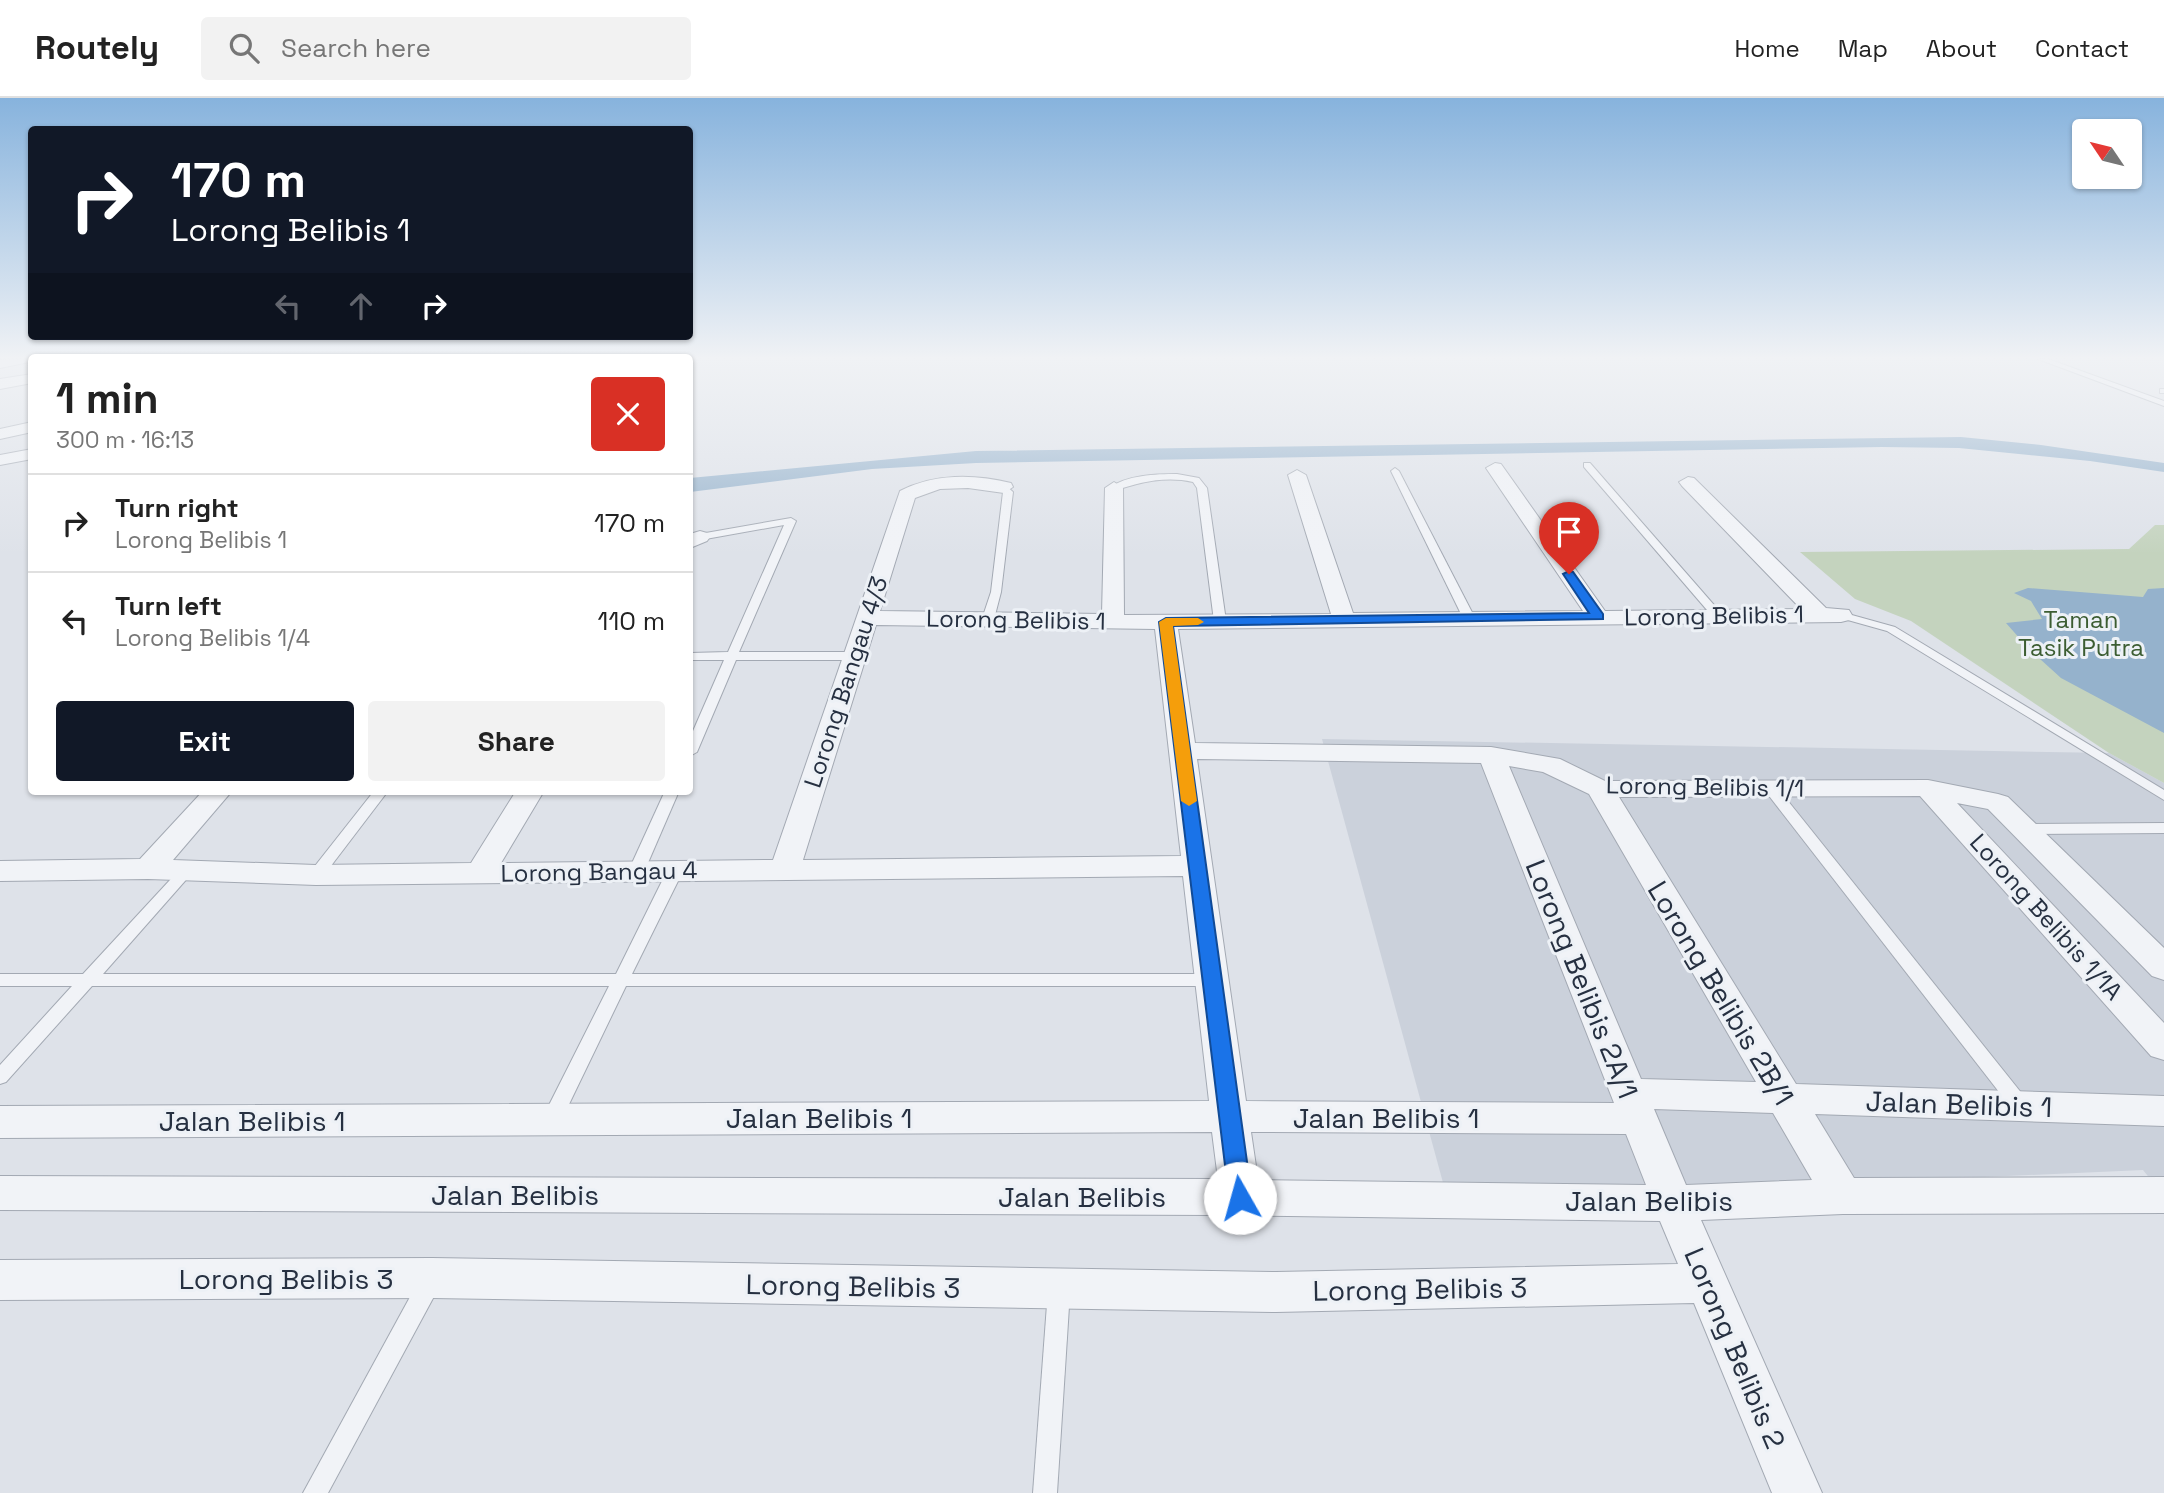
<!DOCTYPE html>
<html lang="en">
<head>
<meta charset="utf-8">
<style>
  :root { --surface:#fff; --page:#f2f2f2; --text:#222; --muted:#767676; --line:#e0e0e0; --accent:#111827 }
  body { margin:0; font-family:"Space Grotesk",sans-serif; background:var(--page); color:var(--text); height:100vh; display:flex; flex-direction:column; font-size:26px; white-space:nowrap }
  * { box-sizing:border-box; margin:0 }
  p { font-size:23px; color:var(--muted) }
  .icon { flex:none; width:38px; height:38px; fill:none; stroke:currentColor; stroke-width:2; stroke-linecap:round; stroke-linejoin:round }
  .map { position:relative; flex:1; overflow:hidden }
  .drawer { position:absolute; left:28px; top:256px; width:665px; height:441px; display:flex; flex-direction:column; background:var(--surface); border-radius:7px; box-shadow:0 2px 5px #0004 }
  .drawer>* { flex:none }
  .banner { position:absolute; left:28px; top:28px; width:665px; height:214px; border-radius:7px; box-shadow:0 2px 5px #0004; background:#111827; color:#fff; overflow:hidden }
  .needle { width:46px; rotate:305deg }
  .fabs { position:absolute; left:2072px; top:21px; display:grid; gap:14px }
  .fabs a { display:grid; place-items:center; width:70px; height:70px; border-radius:7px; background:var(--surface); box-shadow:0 2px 5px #0004; font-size:35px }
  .pin { position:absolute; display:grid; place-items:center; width:60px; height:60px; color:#fff; margin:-72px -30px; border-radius:50% 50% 50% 0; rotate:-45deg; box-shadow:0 0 7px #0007 }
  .pin .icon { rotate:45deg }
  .me { position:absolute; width:77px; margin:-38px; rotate:353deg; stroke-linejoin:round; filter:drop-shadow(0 0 5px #0008) }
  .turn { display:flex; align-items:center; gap:24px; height:147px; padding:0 28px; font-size:32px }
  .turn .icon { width:91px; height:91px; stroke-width:2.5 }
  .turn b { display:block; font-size:49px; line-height:60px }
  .lanes { display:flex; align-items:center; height:66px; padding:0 28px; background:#0003; justify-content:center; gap:35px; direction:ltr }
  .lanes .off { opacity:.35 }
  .round { display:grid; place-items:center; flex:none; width:74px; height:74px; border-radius:7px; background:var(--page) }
  .head { display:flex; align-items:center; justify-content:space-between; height:119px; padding:0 28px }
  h1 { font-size:42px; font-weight:800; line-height:52px }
  .button { display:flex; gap:14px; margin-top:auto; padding:14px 28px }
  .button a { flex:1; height:80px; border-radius:7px; background:var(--accent); color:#fff; font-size:28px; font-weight:800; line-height:80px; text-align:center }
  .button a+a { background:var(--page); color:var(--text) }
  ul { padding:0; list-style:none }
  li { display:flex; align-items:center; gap:21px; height:98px; padding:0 28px; border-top:2px solid var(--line) }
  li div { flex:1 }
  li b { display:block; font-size:26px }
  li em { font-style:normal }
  header { display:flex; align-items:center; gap:42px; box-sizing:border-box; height:98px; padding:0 35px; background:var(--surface); border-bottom:2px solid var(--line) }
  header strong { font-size:33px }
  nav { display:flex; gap:38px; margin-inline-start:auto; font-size:24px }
  .search { width:490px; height:63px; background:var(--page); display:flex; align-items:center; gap:18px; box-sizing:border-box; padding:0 24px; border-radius:7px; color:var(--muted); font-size:26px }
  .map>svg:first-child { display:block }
</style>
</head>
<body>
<header>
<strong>Routely</strong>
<div class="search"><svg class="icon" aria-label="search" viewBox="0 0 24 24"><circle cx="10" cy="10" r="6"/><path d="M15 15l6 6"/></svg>Search here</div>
<nav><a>Home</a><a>Map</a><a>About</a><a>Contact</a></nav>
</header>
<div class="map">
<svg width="2164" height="1395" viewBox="0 0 2164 1395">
  <rect width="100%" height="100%" fill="#dee2e9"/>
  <path fill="#cbd1db" d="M 1322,641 L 2109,655 L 2164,685 L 2164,1098 L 2143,1072 L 1448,1103 Z"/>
  <path fill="#c4d3be" d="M 2155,427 L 2164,427 L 2164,685 L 2109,655 L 1911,523 L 1855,501 L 1800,454 L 2129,451 Z"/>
  <g fill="#95b2cc">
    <path d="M 1961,339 L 2041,347 L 2164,365 L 2164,374 L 2090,363 L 1959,350 L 1882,349 L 976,365 L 872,371 L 690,394 L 690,380 L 976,353 Z"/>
    <path d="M 2028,490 L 2143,499 L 2148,491 L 2164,490 L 2164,635 L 2061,580 L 2029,551 L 2006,525 L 2042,521 L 2031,503 L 2014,495 Z"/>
  </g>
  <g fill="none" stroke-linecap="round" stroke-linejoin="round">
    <defs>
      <g id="service">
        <path d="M 2038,261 L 2048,261 L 2164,303 L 2164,308 Z"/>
        <rect x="2160" y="291" width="4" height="4"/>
        <path d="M 1584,365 L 1590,365 L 1721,515 L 1721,519 L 1713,519 L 1584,369 Z"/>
        <path d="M 1395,370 L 1399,373 L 1475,520 L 1473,522 L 1465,522 L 1463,520 L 1391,373 Z"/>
        <path d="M 1177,376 L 1199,380 L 1207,390 L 1226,523 L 1224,525 L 1220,526 L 1214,523 L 1197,390 L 1193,384 C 1165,378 1140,384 1114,393 L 1109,390 C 1127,377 1155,376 1177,376 Z"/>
        <path d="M 1004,386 L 1013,394 L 1001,494 L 994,521 L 988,524 L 982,521 L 991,494 L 1003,394 L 999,389 Z"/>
        <path d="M 791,420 L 796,423 L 739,554 L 854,554 L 860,558 L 854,562 L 736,562 L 697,654 L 690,658 L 690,640 L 724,562 L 690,562 L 690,555 L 728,554 L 784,427 L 700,442 L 695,439 L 700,436 Z"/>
        <path d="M 1841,514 L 1895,529 L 2164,692 L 2164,702 L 1887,533 L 1837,519 L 1837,515 Z"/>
        <path d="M 1771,687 L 1776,688 L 2027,1002 L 2029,1007 L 2027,1012 L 2020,1015 L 2013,1012 L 1766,694 L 1764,691 L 1766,688 Z"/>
        <path d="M 374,693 L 388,693 L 321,781 L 311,781 L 308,777 L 311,773 Z"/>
        <path d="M 665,693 L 679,693 L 644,774 L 636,779 L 631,778 L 628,774 Z"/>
        <path d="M 2164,725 L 2164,735 L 2024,736 L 2017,731 L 2024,726 Z"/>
        <path d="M 187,767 L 192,769 L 195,772 L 192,775 L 103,876 L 616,876 L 667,773 L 675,768 L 683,773 L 632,876 L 1212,876 L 1218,878 L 1220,882 L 1218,886 L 1212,888 L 626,888 L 559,1027 L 552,1029 L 545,1027 L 542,1021 L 609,888 L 92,888 L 6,984 L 0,986 L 0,967 L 72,888 L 0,888 L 0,876 L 83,876 L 182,769 Z"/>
        <path d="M 430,1174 L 438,1177 L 441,1184 L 438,1191 L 328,1395 L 303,1395 L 422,1177 Z"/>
        <path d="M 1059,1183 L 1067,1186 L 1070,1193 L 1057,1395 L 1033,1395 L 1048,1193 L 1051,1186 Z"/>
      </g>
      <g id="minor">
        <path d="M 31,261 L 29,264 L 0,270 L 0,262 Z"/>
        <path d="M 32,276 L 32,285 L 0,291 L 0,281 Z"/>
        <path d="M 32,324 L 32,334 L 0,341 L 0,331 Z"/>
        <path d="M 32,351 L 32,361 L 0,367 L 0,357 Z"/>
        <path d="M 1495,365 L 1501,366 L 1605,513 L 1801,511 L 1682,388 L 1679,384 L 1688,379 L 1694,380 L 1826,510 L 1849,512 L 1852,517 L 1849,522 L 1841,524 L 1178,531 L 1195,645 L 1491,649 L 1560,661 L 1605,683 L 1928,682 L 1998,696 L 2008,699 L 2164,850 L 2164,882 L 2152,878 L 1988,711 L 1957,705 L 2164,925 L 2164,962 L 2151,958 L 1920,698 L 1619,699 L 1796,986 L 2164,998 L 2164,1028 L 1815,1016 L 1854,1080 L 2164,1079 L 2164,1115 L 1843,1116 L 1701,1122 L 1822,1395 L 1772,1395 L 1694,1205 L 1276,1214 L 432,1200 L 0,1202 L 0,1162 L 432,1160 L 1276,1174 L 1678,1166 L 1660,1123 L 1217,1117 L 0,1112 L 0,1078 L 1218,1081 L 1212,1034 L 0,1040 L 0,1008 L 1209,1003 L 1183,778 L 316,787 L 148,781 L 0,783 L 0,763 L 140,761 L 203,693 L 232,693 L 173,762 L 316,767 L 471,765 L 516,693 L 544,693 L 501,765 L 773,762 L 900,393 C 934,375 975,376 1011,385 L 1013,389 L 1004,395 L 968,390 L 940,391 L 915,400 L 880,513 L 1102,516 L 1105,390 L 1114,384 L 1123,390 L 1124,517 L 1331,516 L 1288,377 L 1297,372 L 1306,377 L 1353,515 L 1583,513 L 1486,370 ZM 876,527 L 1155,531 L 1181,758 L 803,762 ZM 1197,661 L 1481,665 L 1614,1005 L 1246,1003 ZM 1509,668 L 1543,674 L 1589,696 L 1756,984 L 1641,981 ZM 1654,1011 L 1773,1015 L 1812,1082 L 1686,1087 ZM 1251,1034 L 1626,1036 L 1646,1087 L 1258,1082 Z"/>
        <path d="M 700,433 L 707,435 L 710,439 L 707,443 L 690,450 L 690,436 Z"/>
      </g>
    </defs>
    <use href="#service" stroke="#a3a9b3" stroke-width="2"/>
    <use href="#minor" stroke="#a3a9b3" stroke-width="2"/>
    <use href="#service" fill="#f1f3f7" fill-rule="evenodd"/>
    <use href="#minor" fill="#f1f3f7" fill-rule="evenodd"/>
  </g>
  <linearGradient id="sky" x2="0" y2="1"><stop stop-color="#87b3dd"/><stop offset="0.57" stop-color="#f0f2f5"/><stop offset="1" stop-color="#f0f2f5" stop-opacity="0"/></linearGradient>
  <rect width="2164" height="456" fill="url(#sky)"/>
  <path fill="#1a73e8" stroke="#114b97" stroke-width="2" d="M 1569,473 L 1573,474 L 1603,516 L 1603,521 L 1173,528 L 1252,1100 L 1248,1107 L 1240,1110 L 1232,1107 L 1229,1100 L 1159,524 L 1166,520 L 1589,515 L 1563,476 Z"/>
  <path fill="#f59e0b" d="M 1166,520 L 1198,520 L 1204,524 L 1198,527 L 1173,528 L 1197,703 L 1189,708 L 1181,703 L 1159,524 Z"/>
  <g text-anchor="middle" stroke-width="6" stroke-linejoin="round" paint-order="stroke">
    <g font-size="24" fill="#263041" stroke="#edf1f6">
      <text transform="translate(1714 518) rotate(-1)" y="8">Lorong Belibis 1</text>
      <text transform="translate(1016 522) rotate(1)" y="8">Lorong Belibis 1</text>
      <text transform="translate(846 584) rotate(-72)" y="8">Lorong Bangau 4/3</text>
      <text transform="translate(1705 689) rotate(1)" y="8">Lorong Belibis 1/1</text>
      <text transform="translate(599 774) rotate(-1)" y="8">Lorong Bangau 4</text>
      <text transform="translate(2046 819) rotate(48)" y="8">Lorong Belibis 1/1A</text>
    </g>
    <g font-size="24" fill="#3c5d32" stroke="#edf1f6">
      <text x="2081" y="530">Taman<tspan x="2081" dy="28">Tasik Putra</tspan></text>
    </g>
    <g font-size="28" fill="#263041" stroke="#edf1f6">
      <text transform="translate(1582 881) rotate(68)" y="10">Lorong Belibis 2A/1</text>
      <text transform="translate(1721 895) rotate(59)" y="10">Lorong Belibis 2B/1</text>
      <text transform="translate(1959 1006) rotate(2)" y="10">Jalan Belibis 1</text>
      <text x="819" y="1030">Jalan Belibis 1</text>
      <text x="1386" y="1030">Jalan Belibis 1</text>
      <text x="252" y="1033">Jalan Belibis 1</text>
      <text x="515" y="1107">Jalan Belibis</text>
      <text x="1082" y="1109">Jalan Belibis</text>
      <text x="1649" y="1113">Jalan Belibis</text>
      <text x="286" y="1191">Lorong Belibis 3</text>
      <text transform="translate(853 1188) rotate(1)" y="10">Lorong Belibis 3</text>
      <text transform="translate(1420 1191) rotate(-1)" y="10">Lorong Belibis 3</text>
      <text transform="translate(1735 1250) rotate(67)" y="10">Lorong Belibis 2</text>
    </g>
  </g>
</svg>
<div class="fabs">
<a><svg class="needle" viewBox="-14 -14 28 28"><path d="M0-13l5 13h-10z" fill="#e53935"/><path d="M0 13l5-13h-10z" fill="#767676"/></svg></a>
</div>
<div class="pin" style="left:1569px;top:476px;background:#d93025"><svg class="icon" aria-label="arrive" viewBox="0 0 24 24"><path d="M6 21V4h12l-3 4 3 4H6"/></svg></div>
<svg class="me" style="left:1240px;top:1100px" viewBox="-20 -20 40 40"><circle r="19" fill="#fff"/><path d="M0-13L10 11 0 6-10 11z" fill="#1a73e8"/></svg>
<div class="banner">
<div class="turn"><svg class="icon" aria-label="right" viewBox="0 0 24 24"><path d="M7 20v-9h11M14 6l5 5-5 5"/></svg><div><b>170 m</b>Lorong Belibis 1</div></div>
<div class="lanes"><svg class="icon off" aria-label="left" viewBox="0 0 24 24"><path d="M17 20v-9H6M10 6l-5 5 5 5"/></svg><svg class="icon off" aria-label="ahead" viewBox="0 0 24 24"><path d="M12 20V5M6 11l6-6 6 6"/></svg><svg class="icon" aria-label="right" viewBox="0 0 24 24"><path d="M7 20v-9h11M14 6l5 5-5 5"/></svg></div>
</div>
<section class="drawer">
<div class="head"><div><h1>1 min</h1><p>300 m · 16:13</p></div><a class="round" style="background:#d93025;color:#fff"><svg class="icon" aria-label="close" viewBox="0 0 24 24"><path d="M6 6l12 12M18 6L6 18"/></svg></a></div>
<ul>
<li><svg class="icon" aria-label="right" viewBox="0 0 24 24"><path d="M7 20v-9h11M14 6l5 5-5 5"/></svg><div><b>Turn right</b><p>Lorong Belibis 1</p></div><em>170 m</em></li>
<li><svg class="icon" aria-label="left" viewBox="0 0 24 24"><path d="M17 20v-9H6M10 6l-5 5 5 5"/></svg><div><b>Turn left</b><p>Lorong Belibis 1/4</p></div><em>110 m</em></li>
</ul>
<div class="button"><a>Exit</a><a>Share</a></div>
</section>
</div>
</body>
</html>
